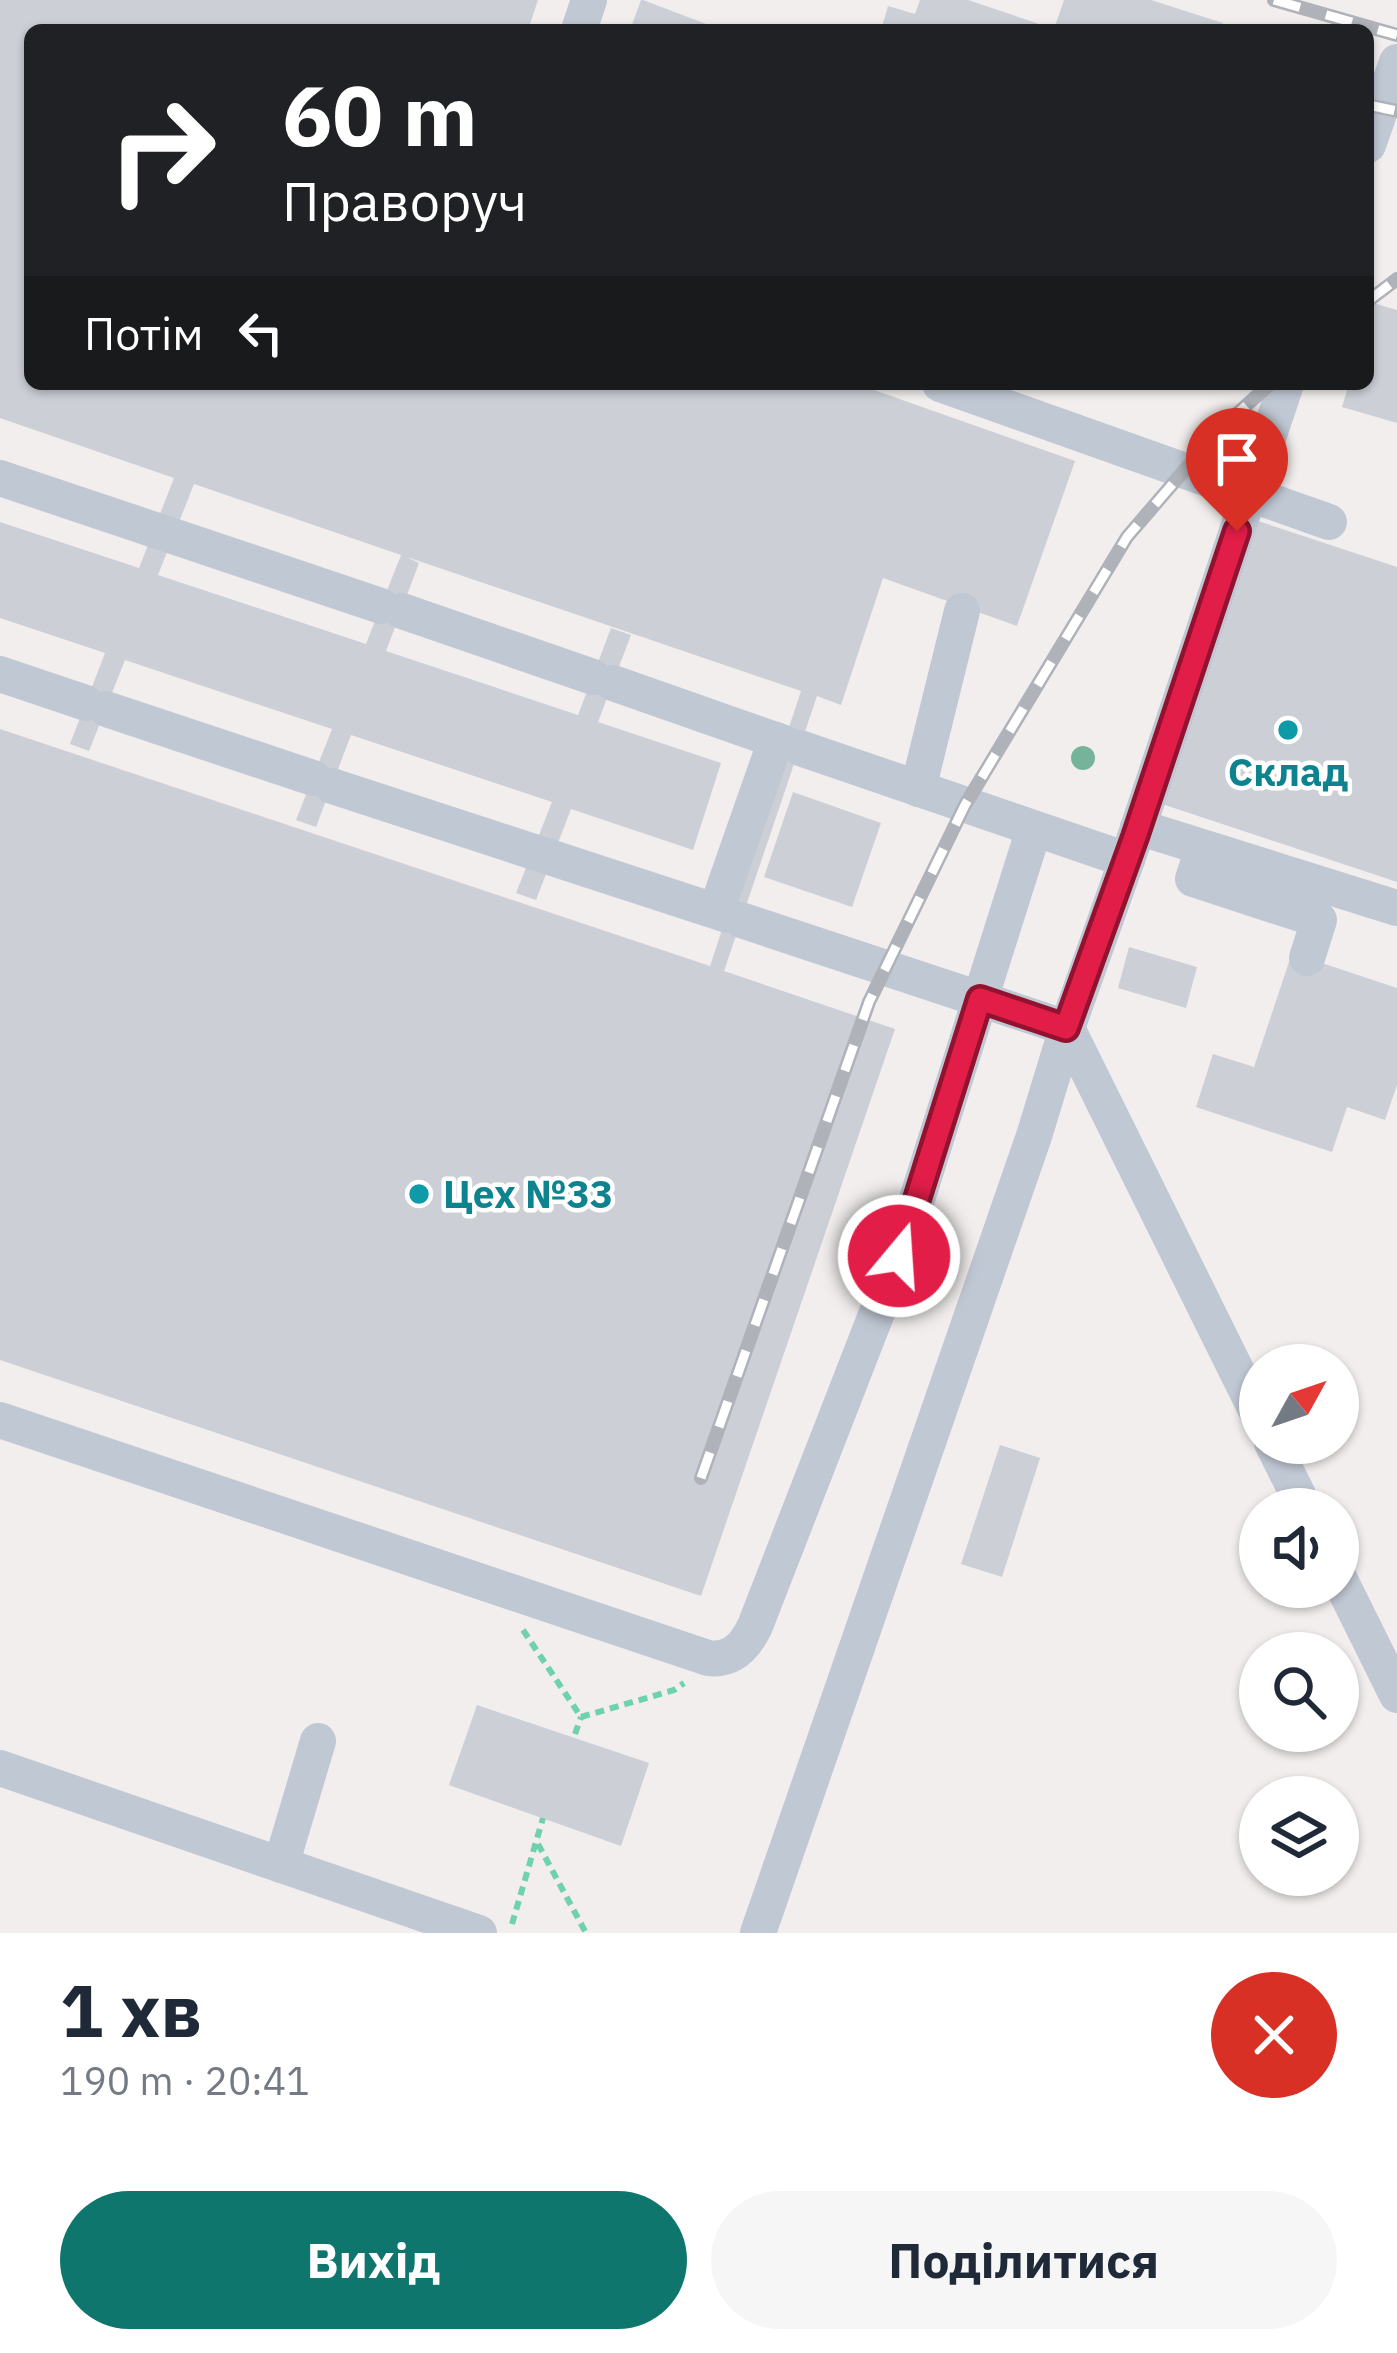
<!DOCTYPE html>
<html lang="uk">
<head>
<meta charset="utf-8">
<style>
  :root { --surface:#fff; --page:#f6f6f7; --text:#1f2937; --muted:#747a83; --accent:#0f766e }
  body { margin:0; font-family:"IBM Plex Sans",sans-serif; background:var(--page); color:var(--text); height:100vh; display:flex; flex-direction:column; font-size:45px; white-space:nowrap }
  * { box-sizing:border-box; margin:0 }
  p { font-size:39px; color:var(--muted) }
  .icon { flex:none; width:66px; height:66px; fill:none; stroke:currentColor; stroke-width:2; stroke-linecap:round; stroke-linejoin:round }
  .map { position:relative; height:1933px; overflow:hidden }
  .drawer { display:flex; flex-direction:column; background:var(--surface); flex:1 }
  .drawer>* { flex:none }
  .guide { position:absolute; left:24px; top:24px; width:1350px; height:366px; border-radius:18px; box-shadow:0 3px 9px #0004; background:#202124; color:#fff; overflow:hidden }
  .needle { width:78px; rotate:50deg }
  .fabs { position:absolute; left:1239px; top:1344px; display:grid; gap:24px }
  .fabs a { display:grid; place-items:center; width:120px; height:120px; border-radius:50%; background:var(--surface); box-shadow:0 3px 9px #0004; font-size:60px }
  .pin { position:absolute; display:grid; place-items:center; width:102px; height:102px; color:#fff; margin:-123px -51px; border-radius:50% 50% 50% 0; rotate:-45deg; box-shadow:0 0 12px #0007 }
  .pin .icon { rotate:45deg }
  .me { position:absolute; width:132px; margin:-66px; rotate:18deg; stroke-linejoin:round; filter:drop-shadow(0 0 9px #0008) }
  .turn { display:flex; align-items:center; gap:42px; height:252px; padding:0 60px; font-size:54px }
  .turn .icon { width:156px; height:156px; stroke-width:2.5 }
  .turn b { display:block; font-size:84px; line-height:102px }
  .then { display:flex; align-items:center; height:114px; padding:0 60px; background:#0003; gap:24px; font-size:45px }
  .round { display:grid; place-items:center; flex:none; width:126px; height:126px; border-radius:63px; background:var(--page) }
  .summary { display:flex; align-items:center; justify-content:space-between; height:204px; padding:0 60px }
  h1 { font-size:72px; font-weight:700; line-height:90px }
  .cta { display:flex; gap:24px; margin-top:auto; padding:24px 60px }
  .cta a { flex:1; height:138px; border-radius:72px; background:var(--accent); color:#fff; font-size:48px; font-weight:700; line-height:138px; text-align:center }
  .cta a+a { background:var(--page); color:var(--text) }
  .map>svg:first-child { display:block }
</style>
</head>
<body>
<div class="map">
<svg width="1397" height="1933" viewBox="0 0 1397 1933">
  <rect width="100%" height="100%" fill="#f1eeed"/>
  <g fill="#cccfd6" fill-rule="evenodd">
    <path d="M 0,0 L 538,0 L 528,30 L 30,30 L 30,384 L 857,384 L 1075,461 L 1017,626 L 883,578 L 841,705 L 817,696 L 724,971 L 895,1029 L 701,1596 L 0,1360 L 0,729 L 710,966 L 801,691 L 407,557 L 419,563 L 386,651 L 578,715 L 611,628 L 631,635 L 598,722 L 721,763 L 693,850 L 571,809 L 536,900 L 516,893 L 552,802 L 351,735 L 316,827 L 296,820 L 332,729 L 125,660 L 89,751 L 70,744 L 105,653 L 0,618 L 0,522 L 139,568 L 174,478 L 0,418 ZM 194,484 L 401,555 L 366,644 L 158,575 Z"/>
    <path d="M 641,0 L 643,0 L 722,30 L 630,30 Z"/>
    <path d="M 920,0 L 968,0 L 1054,29 L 1064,0 L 1151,0 L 1223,23 L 1220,30 L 881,30 L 888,6 L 915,14 Z"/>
    <path d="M 1373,303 L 1397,310 L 1397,423 L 1342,407 L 1349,384 L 1368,384 L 1368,321 Z"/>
    <path d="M 1249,518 L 1397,567 L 1397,882 L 1156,802 Z"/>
    <path d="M 793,792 L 881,823 L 852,907 L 764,877 Z"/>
    <path d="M 1129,947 L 1197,967 L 1186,1008 L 1118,988 Z"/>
    <path d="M 1292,953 L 1397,988 L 1397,1085 L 1385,1120 L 1347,1107 L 1332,1152 L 1196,1107 L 1213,1054 L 1254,1067 Z"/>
    <path d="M 1000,1445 L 1040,1458 L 1002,1577 L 961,1564 Z"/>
    <path d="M 477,1705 L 649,1763 L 621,1846 L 449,1785 Z"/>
  </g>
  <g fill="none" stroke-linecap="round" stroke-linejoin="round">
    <g stroke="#6fd1ae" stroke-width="6" stroke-dasharray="9 6" stroke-linecap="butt">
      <path d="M 523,1630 L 581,1717"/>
      <path d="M 581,1717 L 674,1690 L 684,1683"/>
      <path d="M 575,1734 L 581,1717"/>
      <path d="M 538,1844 L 586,1933"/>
      <path d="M 512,1924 L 543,1818"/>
    </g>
    <g stroke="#c0c8d4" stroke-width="36">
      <path d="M 579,30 L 589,0"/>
      <path d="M 1368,145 L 1397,62"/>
      <path d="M 940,384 L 1329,522"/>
      <path d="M 0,478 L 381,606"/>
      <path d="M 402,611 L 593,677"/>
      <path d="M 0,674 L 86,703"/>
      <path d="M 613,683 L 784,743"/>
      <path d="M 106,709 L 313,778"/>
      <path d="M 800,748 L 1127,860"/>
      <path d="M 332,786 L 727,915"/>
      <path d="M 918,789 L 962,611"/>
      <path d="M 1138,827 L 1397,908"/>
      <path d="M 1203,848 L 1193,879 L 1319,920 L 1307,958"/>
      <path d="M 716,911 L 776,740"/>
      <path d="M 741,920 L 1067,1028 L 1260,1418"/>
      <path d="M 0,1420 L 708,1658 C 732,1661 745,1647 755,1626 L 899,1256 L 1034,829"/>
      <path d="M 1272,1443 L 1305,1509"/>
      <path d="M 1338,1576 L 1397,1695"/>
      <path d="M 0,1768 L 479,1933"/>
      <path d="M 281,1865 L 318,1741"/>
      <path d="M 758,1933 L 1034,1136 L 1067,1028 L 1135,837 L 1286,384"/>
    </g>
    <defs>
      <g id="rail">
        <path d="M 1274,0 L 1397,35"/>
        <path d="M 1368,105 L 1397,111"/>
        <path d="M 1368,301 L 1397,279"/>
        <path d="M 701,1478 L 869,1002 L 965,805 L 1127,537 L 1219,430 L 1270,384"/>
      </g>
    </defs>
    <use href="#rail" stroke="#afb2b9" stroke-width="14"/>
    <use href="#rail" stroke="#fff" stroke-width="9" stroke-dasharray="27" stroke-linecap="butt"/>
  </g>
  <circle fill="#76b39b" cx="1083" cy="758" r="12"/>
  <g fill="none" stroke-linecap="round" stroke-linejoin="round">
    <defs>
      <path id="route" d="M 899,1256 L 980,999 L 1066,1028 L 1135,837 L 1237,531"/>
    </defs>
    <use href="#route" stroke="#92132f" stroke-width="30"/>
    <use href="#route" stroke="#e11d48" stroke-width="21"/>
  </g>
  <g fill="#0f9aa8" stroke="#fff" stroke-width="4.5">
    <circle cx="1288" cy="730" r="12"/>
    <circle cx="419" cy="1194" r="12"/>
  </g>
  <g text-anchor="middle" stroke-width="9" stroke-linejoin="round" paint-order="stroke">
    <g font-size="39" font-weight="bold" fill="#0d838f" stroke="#fff">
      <text x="1288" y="786">Склад</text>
      <text x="443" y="1208" text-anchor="start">Цех №33</text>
    </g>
  </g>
</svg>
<div class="fabs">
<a><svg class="needle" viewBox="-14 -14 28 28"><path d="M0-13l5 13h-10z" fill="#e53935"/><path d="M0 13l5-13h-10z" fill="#747a83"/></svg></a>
<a><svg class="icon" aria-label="sound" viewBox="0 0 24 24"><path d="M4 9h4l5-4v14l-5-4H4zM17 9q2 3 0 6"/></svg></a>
<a><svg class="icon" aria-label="search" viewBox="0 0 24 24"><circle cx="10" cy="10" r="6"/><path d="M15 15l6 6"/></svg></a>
<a><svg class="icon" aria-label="layers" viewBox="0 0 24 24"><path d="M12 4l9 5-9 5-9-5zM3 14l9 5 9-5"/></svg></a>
</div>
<div class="pin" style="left:1237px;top:531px;background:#d93025"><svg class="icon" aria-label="arrive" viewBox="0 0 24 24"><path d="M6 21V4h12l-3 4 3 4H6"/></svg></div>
<svg class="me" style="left:899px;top:1256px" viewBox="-20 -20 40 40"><circle r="17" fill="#e11d48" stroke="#fff" stroke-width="3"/><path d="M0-11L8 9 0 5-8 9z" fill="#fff"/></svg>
<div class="guide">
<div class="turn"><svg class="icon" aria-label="right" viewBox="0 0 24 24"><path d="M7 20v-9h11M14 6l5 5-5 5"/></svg><div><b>60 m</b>Праворуч</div></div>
<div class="then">Потім<svg class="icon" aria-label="left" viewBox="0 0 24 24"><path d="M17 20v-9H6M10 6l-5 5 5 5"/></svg></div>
</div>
</div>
<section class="drawer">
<div class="summary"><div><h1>1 хв</h1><p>190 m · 20:41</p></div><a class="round" style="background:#d93025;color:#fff"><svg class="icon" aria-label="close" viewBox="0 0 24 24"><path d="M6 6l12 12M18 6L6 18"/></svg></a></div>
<div class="cta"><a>Вихід</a><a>Поділитися</a></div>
</section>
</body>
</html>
